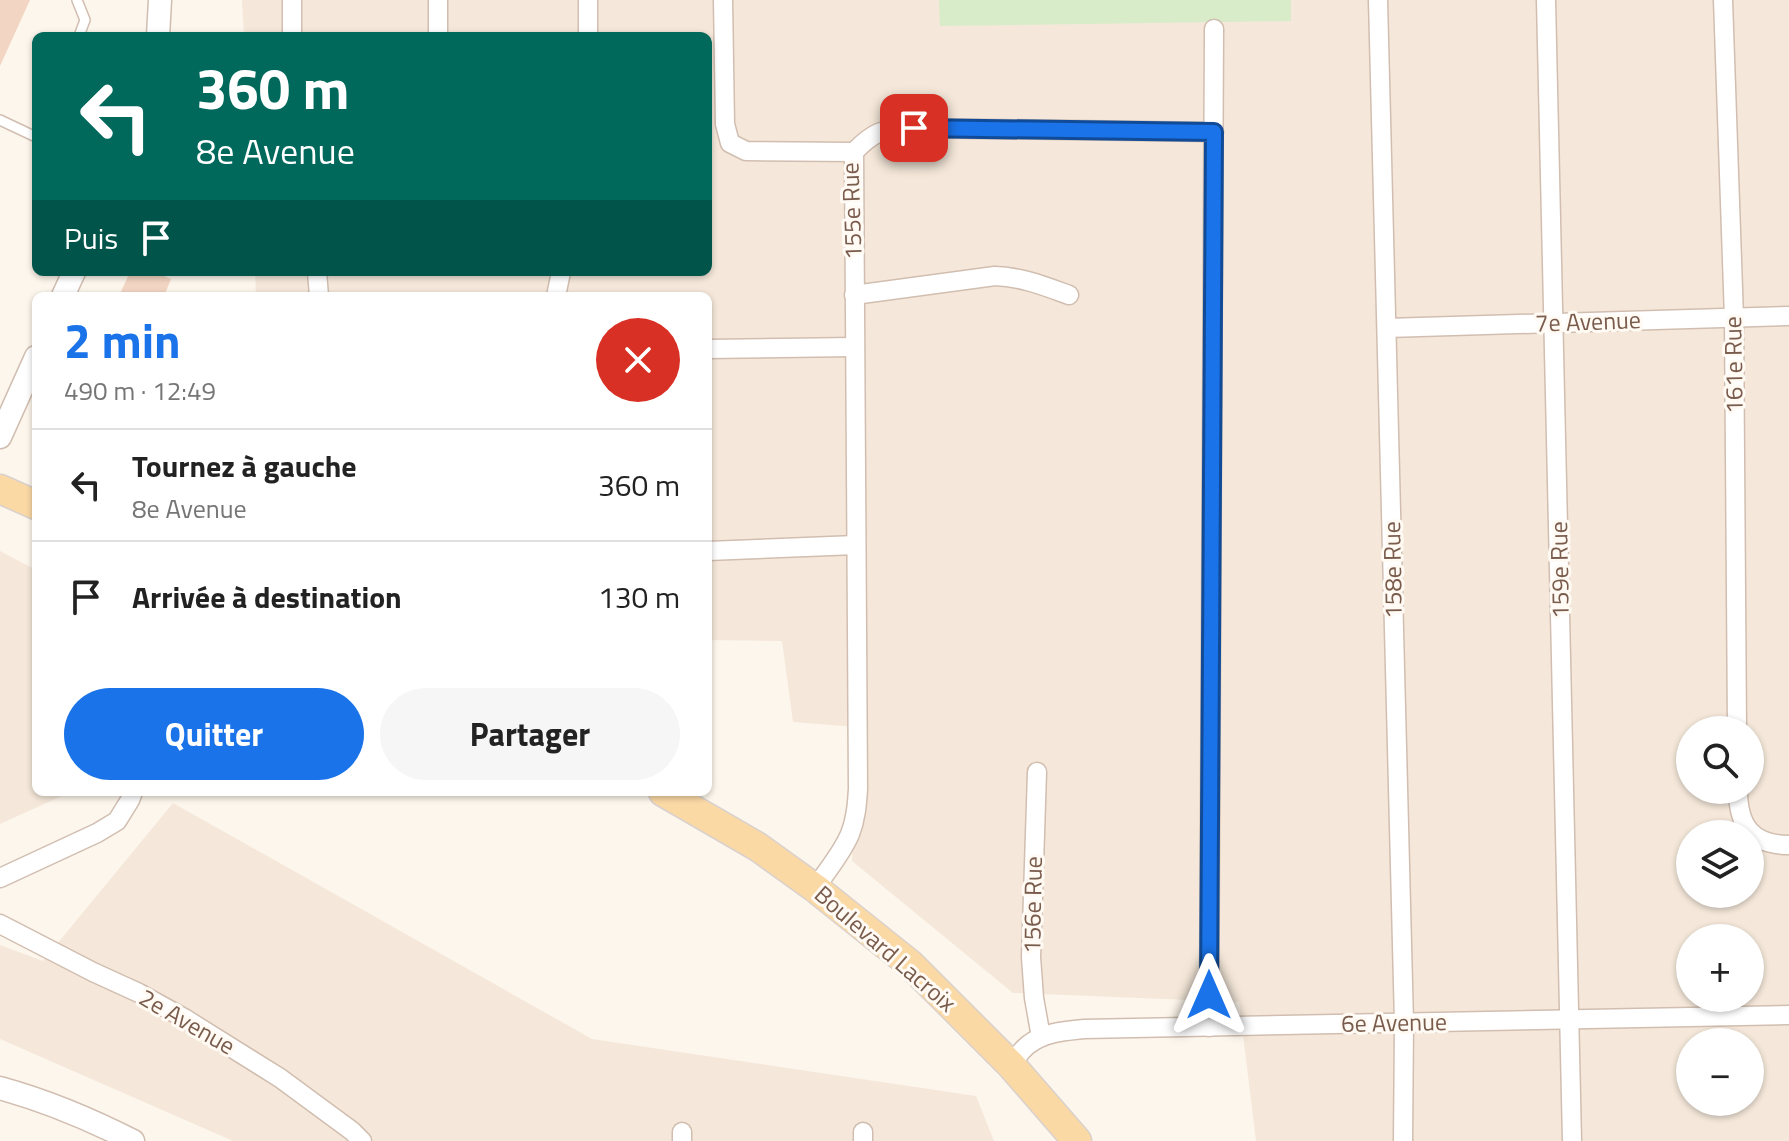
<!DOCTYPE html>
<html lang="fr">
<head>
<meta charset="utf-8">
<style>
  :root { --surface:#fff; --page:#f6f6f6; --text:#222; --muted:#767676; --line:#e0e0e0; --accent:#1a73e8 }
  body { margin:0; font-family:"Titillium Web",sans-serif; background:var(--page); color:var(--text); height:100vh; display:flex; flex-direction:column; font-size:30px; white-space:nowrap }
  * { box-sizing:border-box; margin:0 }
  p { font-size:26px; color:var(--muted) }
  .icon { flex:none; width:44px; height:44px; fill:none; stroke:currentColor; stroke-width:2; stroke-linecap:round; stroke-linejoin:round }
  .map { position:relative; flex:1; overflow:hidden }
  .drawer { position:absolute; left:32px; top:292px; width:680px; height:504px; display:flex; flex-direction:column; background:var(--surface); border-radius:12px; box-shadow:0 2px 6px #0004 }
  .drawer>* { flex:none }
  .top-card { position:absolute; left:32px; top:32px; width:680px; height:244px; border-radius:12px; box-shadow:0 2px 6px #0004; background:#00695c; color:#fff; overflow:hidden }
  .controls { position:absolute; left:1676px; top:716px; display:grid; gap:16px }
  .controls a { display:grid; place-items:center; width:88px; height:88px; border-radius:50%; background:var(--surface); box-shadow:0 2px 6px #0004; font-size:40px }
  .pin { position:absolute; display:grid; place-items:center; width:68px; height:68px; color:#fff; margin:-34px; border-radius:16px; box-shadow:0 4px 12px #0006 }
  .me { position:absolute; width:88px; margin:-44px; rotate:0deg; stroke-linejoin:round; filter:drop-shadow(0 0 6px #0008) }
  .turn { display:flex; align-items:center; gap:28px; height:168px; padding:0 32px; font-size:36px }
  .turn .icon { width:104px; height:104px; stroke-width:2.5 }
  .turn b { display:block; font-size:56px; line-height:68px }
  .then { display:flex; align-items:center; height:76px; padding:0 32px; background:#0003; gap:16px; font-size:30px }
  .round { display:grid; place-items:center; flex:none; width:84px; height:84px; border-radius:42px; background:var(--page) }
  .overview { display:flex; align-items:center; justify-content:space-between; height:136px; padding:0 32px }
  h1 { font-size:48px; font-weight:700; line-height:60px; color:var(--accent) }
  .primary-button { display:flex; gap:16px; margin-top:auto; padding:16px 32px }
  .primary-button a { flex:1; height:92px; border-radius:48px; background:var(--accent); color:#fff; font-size:32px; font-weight:700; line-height:92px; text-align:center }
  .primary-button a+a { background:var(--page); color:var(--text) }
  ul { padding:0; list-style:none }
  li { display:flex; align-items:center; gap:24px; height:112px; padding:0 32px; border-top:2px solid var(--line) }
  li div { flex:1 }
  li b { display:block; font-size:30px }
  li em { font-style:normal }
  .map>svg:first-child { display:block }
</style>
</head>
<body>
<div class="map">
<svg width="1789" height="1141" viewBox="0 0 1789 1141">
  <rect width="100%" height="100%" fill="#fdf6ec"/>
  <g fill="#f5e8da" fill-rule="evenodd">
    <path d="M 242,0 L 1789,0 L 1789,1141 L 1256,1141 L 1239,1002 L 1013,993 L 852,861 L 856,727 L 793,722 L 782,641 L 708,640 L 708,296 L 256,296 L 255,272 L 708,272 L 708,36 L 244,36 ZM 1690,730 L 1750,730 L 1750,790 L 1690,790 ZM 1690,834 L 1750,834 L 1750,894 L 1690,894 ZM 1690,938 L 1750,938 L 1750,998 L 1690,998 ZM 1690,1042 L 1750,1042 L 1750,1102 L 1690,1102 Z"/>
    <path d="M 0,551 L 36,570 L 36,792 L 71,792 L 0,824 Z"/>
    <path d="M 173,803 L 592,1039 L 976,1096 L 994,1141 L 233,1141 L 0,1039 L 0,945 L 43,961 Z"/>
  </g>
  <path fill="#d8ecc9" d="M 939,0 L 1291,0 L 1291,21 L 940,26 Z"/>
  <g fill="#f3d5c3">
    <path d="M 0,0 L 30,0 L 0,66 Z"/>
    <path d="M 130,272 L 155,272 L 171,279 L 164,296 L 119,296 Z"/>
  </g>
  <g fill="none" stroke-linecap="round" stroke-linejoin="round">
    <defs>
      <g id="service">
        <path d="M 77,0 L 85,20 L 79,36"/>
        <path d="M 0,120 L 36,137"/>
      </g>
      <g id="minor">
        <path d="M 292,0 L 292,36"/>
        <path d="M 438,0 L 438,36"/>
        <path d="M 588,0 L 588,36"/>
        <path d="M 723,0 L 725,124 L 730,143 L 746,151 L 854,152"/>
        <path d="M 1378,0 L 1404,1023 L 1403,1141"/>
        <path d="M 1546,0 L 1572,1141"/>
        <path d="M 1723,0 L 1734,318 L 1737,730"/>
        <path d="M 854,152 C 876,129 883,130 914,128 L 1214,132"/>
        <path d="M 317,272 L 319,296"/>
        <path d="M 854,295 L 995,276 C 1022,277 1044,286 1069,295"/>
        <path d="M 556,296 L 561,272"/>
        <path d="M 1387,328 L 1789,316"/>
        <path d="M 708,349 L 854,347"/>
        <path d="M 708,551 L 856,545"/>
        <path d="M 1037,772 L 1031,957 L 1034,998 L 1041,1037"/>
        <path d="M 1738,790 C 1738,826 1752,845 1789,845"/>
        <path d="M 0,878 L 97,833 L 117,821 L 130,800 L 133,792"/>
        <path d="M 815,888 C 827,871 842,853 850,834 C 856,819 857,804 858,789 L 854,152"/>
        <path d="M 0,924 L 93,972 L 139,993 L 184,1018 L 280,1078 L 352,1131 L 362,1141"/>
        <path d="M 1209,1027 L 1214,29"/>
        <path d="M 1011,1065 C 1016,1059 1021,1050 1028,1045 C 1044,1032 1065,1031 1084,1029 L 1789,1015"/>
        <path d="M 682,1132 L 682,1141"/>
        <path d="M 863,1132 L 863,1141"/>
      </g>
      <g id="tertiary">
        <path d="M 158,36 L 160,0"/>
        <path d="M 63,296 L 74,272"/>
        <path d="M 0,437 L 36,357"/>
        <path d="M 0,1088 C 47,1101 90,1119 133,1141"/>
      </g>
      <g id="primary">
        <path d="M 0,489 L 36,505"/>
        <path d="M 663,792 L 758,847 L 815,888 L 910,964 L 1011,1065 L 1077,1141"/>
      </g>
    </defs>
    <use href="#service" stroke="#d1beb0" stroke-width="12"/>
    <use href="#minor" stroke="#d1beb0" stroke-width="21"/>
    <use href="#tertiary" stroke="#d1beb0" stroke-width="25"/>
    <use href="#primary" stroke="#dad1cd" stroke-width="31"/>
    <use href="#service" stroke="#fff" stroke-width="9"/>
    <use href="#minor" stroke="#fff" stroke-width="18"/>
    <use href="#tertiary" stroke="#fff" stroke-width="22"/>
    <use href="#primary" stroke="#fbd9a5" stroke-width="28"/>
  </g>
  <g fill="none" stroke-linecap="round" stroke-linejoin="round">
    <defs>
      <path id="route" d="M 914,128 L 1214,132 L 1209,995"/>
    </defs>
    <use href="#route" stroke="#114b97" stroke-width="20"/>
    <use href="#route" stroke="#1a73e8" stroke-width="14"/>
  </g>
  <g text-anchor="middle" stroke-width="6" stroke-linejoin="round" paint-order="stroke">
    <g font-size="24" fill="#7a5c4d" stroke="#fffaf3">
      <text transform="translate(852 211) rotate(-92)" y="8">155e Rue</text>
      <text transform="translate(1588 322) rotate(-2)" y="8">7e Avenue</text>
      <text transform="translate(1734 365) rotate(-91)" y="8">161e Rue</text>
      <text transform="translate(1393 570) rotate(-91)" y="8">158e Rue</text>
      <text transform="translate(1560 570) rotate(-91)" y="8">159e Rue</text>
      <text transform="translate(1033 905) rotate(-89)" y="8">156e Rue</text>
      <text transform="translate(885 949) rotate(41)" y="8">Boulevard Lacroix</text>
      <text transform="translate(187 1022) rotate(30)" y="8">2e Avenue</text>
      <text transform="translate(1394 1023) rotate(-1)" y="8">6e Avenue</text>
    </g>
  </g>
</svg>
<div class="controls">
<a><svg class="icon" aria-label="search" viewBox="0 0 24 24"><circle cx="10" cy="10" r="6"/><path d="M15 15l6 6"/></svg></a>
<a><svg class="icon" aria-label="layers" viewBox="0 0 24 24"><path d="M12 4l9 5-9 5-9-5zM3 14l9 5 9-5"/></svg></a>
<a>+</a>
<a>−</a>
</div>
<div class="pin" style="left:914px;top:128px;background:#d93025"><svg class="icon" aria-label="arrive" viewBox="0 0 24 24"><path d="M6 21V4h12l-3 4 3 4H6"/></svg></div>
<svg class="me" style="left:1209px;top:995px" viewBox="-20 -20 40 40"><path d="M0-17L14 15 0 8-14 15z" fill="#1a73e8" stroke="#fff" stroke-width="4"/></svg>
<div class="top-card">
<div class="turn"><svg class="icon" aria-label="left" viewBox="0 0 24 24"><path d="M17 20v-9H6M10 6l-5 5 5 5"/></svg><div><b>360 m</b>8e Avenue</div></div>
<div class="then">Puis<svg class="icon" aria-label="arrive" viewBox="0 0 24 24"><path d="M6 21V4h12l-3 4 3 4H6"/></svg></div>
</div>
<section class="drawer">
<div class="overview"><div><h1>2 min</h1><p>490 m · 12:49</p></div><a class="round" style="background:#d93025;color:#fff"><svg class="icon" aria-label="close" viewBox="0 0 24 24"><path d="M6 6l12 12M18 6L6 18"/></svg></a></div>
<ul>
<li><svg class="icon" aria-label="left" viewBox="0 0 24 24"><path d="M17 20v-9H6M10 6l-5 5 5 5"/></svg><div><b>Tournez à gauche</b><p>8e Avenue</p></div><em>360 m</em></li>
<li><svg class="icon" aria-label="arrive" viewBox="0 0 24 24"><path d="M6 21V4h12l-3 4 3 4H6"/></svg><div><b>Arrivée à destination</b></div><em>130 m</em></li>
</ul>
<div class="primary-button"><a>Quitter</a><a>Partager</a></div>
</section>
</div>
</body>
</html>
